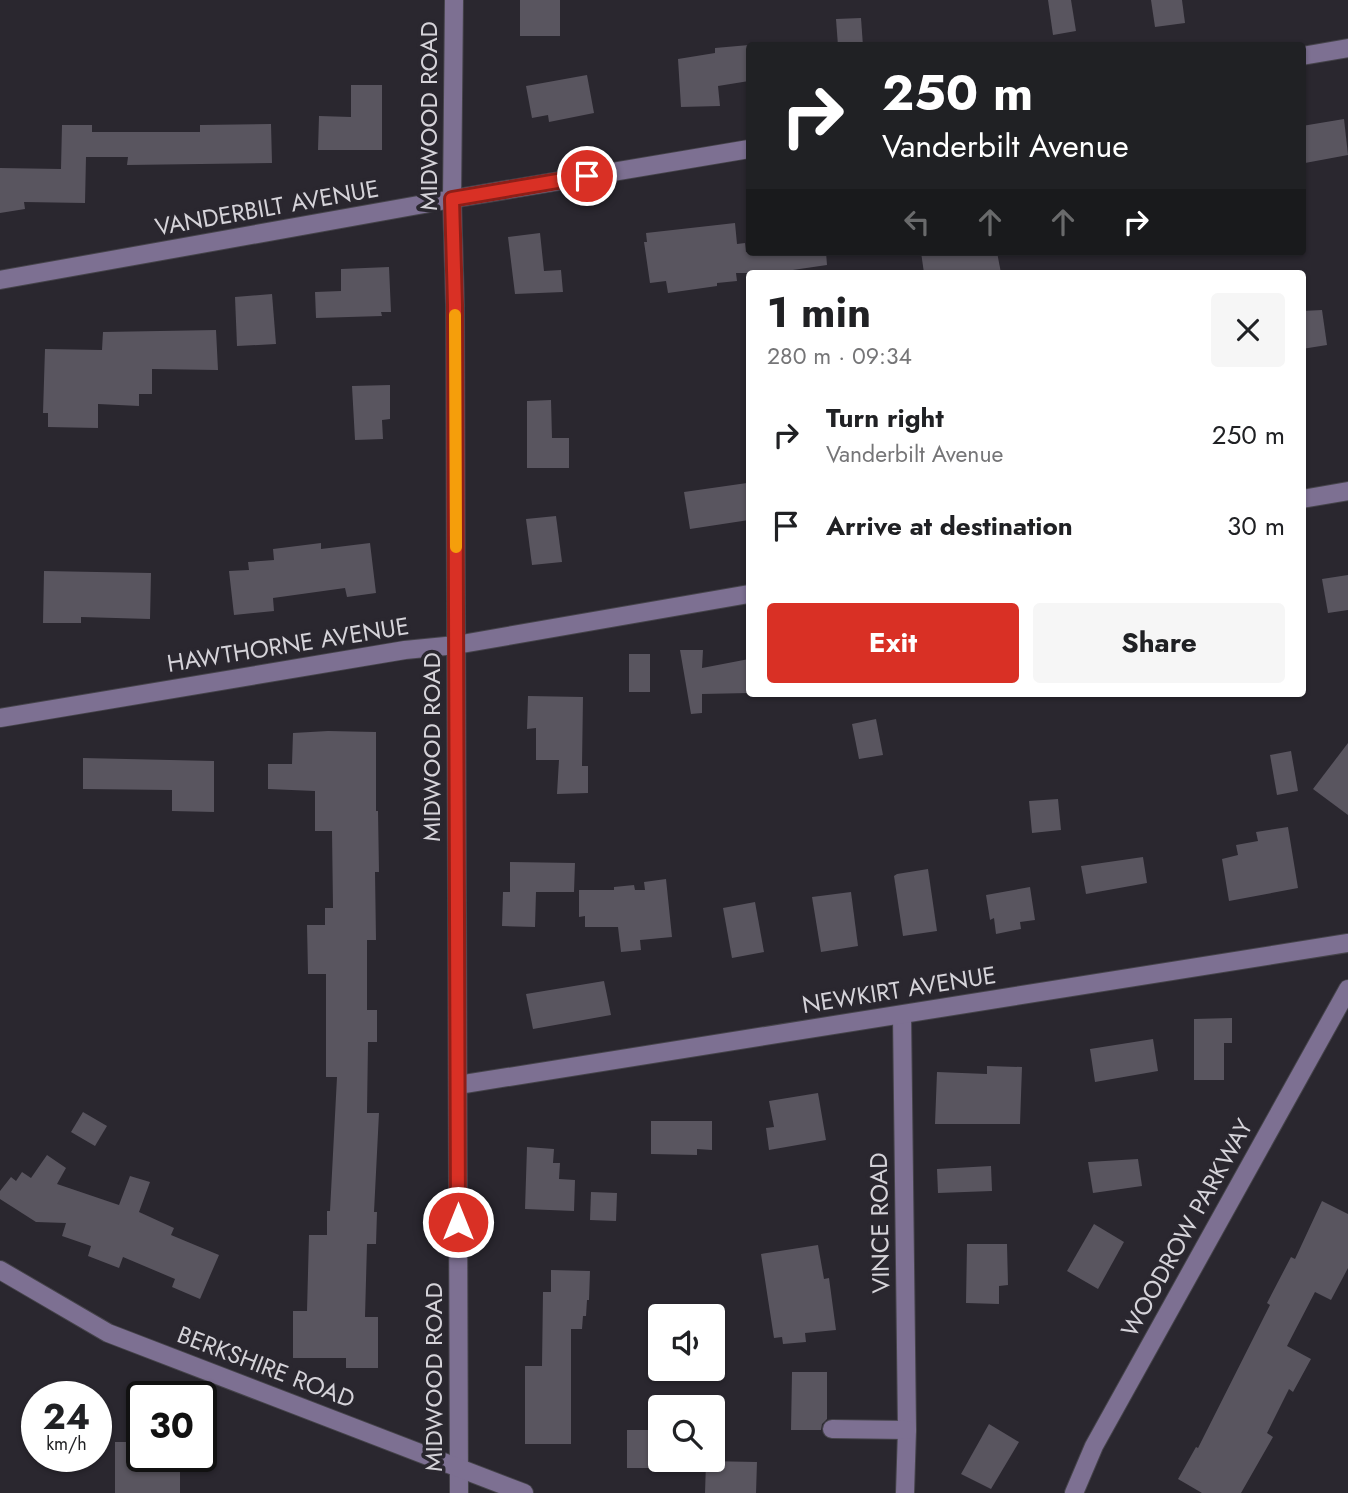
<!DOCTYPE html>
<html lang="en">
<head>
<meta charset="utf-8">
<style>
  :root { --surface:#fff; --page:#f6f6f6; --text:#202124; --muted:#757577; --accent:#d93025 }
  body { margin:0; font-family:Jost,sans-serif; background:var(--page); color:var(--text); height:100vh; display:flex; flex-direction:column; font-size:26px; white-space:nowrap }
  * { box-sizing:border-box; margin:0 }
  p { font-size:23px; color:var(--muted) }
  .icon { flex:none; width:38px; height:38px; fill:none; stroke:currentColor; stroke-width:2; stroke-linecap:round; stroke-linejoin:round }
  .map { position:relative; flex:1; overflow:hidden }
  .sheet { position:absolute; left:746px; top:270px; width:560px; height:427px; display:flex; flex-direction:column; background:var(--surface); border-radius:7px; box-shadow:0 2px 5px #0004 }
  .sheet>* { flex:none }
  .banner { position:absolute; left:746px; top:42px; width:560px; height:214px; border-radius:7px; box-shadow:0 2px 5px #0004; background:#202124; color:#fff; overflow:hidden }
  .fabs { position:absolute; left:648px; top:1304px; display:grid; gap:14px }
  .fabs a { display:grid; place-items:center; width:77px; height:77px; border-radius:7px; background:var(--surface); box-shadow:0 2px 5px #0004; font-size:35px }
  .speed { position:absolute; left:21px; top:1381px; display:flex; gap:14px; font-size:35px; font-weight:700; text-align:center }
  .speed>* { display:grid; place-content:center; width:91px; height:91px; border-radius:50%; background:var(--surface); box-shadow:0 2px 5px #0004; line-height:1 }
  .speed small { font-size:18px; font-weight:400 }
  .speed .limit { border:4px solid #111; border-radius:10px; background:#fff; color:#111 }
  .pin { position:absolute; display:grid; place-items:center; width:60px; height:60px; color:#fff; margin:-30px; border:4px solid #fff; border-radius:50%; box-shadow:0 2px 7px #0007 }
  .me { position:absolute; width:77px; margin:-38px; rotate:0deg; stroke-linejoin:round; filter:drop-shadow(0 0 5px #0008) }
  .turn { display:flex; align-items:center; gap:24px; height:147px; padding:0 21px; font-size:32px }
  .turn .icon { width:91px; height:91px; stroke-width:2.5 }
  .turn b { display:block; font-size:49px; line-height:60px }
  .lanes { display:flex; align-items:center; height:66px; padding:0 21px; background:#0003; justify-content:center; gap:35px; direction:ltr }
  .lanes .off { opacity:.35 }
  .round { display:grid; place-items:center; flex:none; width:74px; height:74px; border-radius:7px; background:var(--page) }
  .head { display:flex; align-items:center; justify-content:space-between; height:119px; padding:0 21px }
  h1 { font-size:42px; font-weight:700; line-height:52px }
  .action { display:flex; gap:14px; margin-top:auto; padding:14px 21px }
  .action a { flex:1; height:80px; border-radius:7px; background:var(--accent); color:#fff; font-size:28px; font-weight:700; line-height:80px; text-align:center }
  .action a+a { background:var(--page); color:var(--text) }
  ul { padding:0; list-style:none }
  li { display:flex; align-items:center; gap:21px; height:91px; padding:0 21px }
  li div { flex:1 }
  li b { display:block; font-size:26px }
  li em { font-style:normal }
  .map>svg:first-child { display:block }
</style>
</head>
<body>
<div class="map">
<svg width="1348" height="1493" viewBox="0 0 1348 1493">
  <rect width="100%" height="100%" fill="#2a272f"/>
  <g fill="#59555f">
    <rect x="520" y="0" width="40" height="36"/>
    <path d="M 1048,0 L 1071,0 L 1076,31 L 1053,35 Z"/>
    <path d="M 1151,0 L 1182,0 L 1185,23 L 1155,27 Z"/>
    <path d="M 861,18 L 863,46 L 838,46 L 836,19 Z"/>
    <path d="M 749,45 L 749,81 L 718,86 L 720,106 L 681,107 L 678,59 L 715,53 L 715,48 Z"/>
    <path d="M 587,75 L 594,113 L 549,122 L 548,115 L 532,118 L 526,86 Z"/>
    <path d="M 351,85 L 382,85 L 382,150 L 318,150 L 319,116 L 351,117 Z"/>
    <path d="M 1344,119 L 1348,155 L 1305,163 L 1302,126 Z"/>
    <path d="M 271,124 L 272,163 L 127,165 L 128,157 L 86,157 L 85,203 L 24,202 L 25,209 L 0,213 L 0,168 L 61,169 L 62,125 L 92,125 L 92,132 L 200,132 L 200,125 Z"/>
    <path d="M 735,223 L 737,244 L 745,243 L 746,252 L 826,252 L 827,265 L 786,271 L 786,273 L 736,273 L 737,281 L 717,283 L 717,286 L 668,293 L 666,281 L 650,283 L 644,242 L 647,242 L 646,233 Z"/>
    <path d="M 540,233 L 544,271 L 561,270 L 563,292 L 515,294 L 508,237 Z"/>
    <path d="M 921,252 L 997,252 L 1001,273 L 924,273 Z"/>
    <path d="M 389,267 L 391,312 L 381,312 L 382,316 L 316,318 L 315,292 L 341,291 L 341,269 Z"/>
    <path d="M 272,294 L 276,344 L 237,346 L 235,297 Z"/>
    <path d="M 1322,310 L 1327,345 L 1302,349 L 1302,311 Z"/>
    <path d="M 216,330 L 218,370 L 152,369 L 152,394 L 139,394 L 139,406 L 98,404 L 98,428 L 48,427 L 48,413 L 43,413 L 45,349 L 102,350 L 103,332 Z"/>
    <path d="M 390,385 L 390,419 L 382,420 L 383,439 L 355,440 L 352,386 Z"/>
    <path d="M 551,400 L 552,438 L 569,438 L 569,468 L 527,468 L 527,401 Z"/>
    <path d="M 747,483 L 749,520 L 690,529 L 684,492 Z"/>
    <path d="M 556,516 L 562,562 L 532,565 L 526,519 Z"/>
    <path d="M 321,543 L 321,549 L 370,543 L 376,593 L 347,597 L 345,588 L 273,598 L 274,611 L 234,615 L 229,571 L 249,570 L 248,562 L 274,560 L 273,549 Z"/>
    <path d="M 44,571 L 151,573 L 150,619 L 81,617 L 81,623 L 43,623 Z"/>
    <path d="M 1348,575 L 1348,610 L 1328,613 L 1322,579 Z"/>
    <path d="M 680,650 L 703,650 L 702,668 L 749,659 L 749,693 L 702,694 L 702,713 L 691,714 Z"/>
    <rect x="629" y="654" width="21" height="38"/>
    <path d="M 528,696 L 583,697 L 582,766 L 588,766 L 588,793 L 557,794 L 559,760 L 536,760 L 536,728 L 527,729 Z"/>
    <path d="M 876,719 L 883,755 L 859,759 L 852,724 Z"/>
    <path d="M 328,731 L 376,732 L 376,811 L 378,811 L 379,872 L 375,872 L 376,940 L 367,940 L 367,1010 L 377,1010 L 377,1042 L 368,1042 L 367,1113 L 379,1113 L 374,1212 L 377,1212 L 376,1244 L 367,1244 L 365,1317 L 378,1317 L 378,1368 L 346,1368 L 346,1358 L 293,1358 L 293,1311 L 307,1311 L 309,1235 L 327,1235 L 327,1211 L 330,1211 L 337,1077 L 326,1077 L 326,974 L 308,974 L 307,925 L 325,925 L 325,908 L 333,908 L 332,831 L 315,831 L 315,791 L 268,789 L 268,764 L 292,764 L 293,733 Z"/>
    <path d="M 1348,743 L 1348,815 L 1313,789 Z"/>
    <path d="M 1291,751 L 1298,791 L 1277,795 L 1270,755 Z"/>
    <path d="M 83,758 L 214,761 L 214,812 L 172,811 L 172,790 L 83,789 Z"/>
    <path d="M 1058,799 L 1061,830 L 1032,833 L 1029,801 Z"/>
    <path d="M 1288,827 L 1298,888 L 1229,901 L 1222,859 L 1238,855 L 1236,845 L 1258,841 L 1256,832 Z"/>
    <path d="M 1143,857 L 1147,883 L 1086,894 L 1081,866 Z"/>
    <path d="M 510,862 L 575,863 L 574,892 L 536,892 L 535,927 L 502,926 L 503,892 L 510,892 Z"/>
    <path d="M 928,869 L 937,931 L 903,936 L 894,876 L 897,874 Z"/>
    <path d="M 666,879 L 672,937 L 640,940 L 641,950 L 621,952 L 618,927 L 585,927 L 585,916 L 579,917 L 579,890 L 614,890 L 614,887 L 634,885 L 635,890 L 645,890 L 644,882 Z"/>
    <path d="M 1030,887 L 1035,920 L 1020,922 L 1021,929 L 996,934 L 994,918 L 990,920 L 986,895 Z"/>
    <path d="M 851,892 L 858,946 L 821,952 L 812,897 Z"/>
    <path d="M 755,902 L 764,952 L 732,958 L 723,908 Z"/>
    <path d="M 604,981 L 611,1015 L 533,1029 L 526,994 Z"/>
    <path d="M 1232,1018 L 1232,1043 L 1224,1043 L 1224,1080 L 1194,1080 L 1194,1019 Z"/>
    <path d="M 1153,1039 L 1158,1071 L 1095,1082 L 1090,1049 Z"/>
    <path d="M 987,1066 L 1022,1067 L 1020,1124 L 935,1124 L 937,1072 L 987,1074 Z"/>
    <path d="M 818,1093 L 826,1140 L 769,1150 L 766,1128 L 774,1127 L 769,1101 Z"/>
    <path d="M 83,1112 L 107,1126 L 95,1146 L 71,1132 Z"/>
    <path d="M 651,1121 L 712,1121 L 712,1150 L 697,1149 L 697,1155 L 651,1154 Z"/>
    <path d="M 527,1147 L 554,1149 L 553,1163 L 560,1163 L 559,1179 L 575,1180 L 574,1211 L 525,1209 Z"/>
    <path d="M 47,1155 L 66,1168 L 57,1184 L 119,1205 L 130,1176 L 150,1182 L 139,1212 L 174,1228 L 171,1235 L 219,1255 L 200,1299 L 172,1287 L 175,1279 L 123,1257 L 119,1268 L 88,1256 L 91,1246 L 62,1236 L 66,1223 L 36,1222 L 0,1199 L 0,1191 L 11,1177 L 16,1181 L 22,1172 L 31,1178 Z"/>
    <path d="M 1138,1159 L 1142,1186 L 1093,1193 L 1088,1162 Z"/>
    <path d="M 991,1166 L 992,1191 L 938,1193 L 937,1169 Z"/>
    <path d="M 591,1192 L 617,1193 L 616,1221 L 590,1220 Z"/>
    <path d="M 1322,1201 L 1348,1214 L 1348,1268 L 1331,1300 L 1315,1292 L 1287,1346 L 1311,1359 L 1293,1392 L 1289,1389 L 1267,1433 L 1273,1437 L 1241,1493 L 1202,1493 L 1178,1479 L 1196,1447 L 1198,1448 L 1270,1305 L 1267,1303 L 1291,1257 L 1295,1259 Z"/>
    <path d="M 1094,1224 L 1124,1242 L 1098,1289 L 1067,1271 Z"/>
    <path d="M 967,1244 L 1007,1244 L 1008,1285 L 999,1286 L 999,1304 L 966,1303 Z"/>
    <path d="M 818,1245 L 824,1279 L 829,1278 L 836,1330 L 805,1333 L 806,1342 L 783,1344 L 782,1337 L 774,1338 L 761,1254 Z"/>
    <path d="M 551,1270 L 590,1271 L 589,1300 L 587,1300 L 586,1316 L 583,1316 L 582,1329 L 571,1329 L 571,1444 L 525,1444 L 525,1366 L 542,1366 L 543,1292 L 551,1292 Z"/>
    <path d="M 792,1372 L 827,1372 L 827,1419 L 822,1424 L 821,1430 L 791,1430 Z"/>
    <path d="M 989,1424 L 1019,1442 L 991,1489 L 961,1474 Z"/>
    <rect x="627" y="1430" width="33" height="38"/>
    <path d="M 115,1442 L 142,1442 L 142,1456 L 180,1456 L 180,1493 L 115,1493 Z"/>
    <path d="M 706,1461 L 757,1462 L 756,1493 L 705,1493 Z"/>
  </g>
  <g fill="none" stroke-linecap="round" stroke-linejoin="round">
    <defs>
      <g id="minor">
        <path d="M 454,0 L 452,199 L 455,305 L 459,1493"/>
        <path d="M 1302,56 L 1348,48"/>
        <path d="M 0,280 L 452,199 L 749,149"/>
        <path d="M 1302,499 L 1348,491"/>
        <path d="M 0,718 L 405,650 L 456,645 L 749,594"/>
        <path d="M 902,1015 L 907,1430 L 905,1493"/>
        <path d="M 458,1085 L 1348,943"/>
        <path d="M 0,1270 L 108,1333 L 524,1493"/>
        <path d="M 832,1429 L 907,1430"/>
        <path d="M 1074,1493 L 1094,1446 L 1348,989"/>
      </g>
    </defs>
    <use href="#minor" stroke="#45434a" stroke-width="20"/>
    <use href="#minor" stroke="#7d7092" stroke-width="18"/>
  </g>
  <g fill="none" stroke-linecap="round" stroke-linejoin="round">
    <defs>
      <path id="route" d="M 458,1222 L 455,305 L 452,199 L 587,176"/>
    </defs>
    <use href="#route" stroke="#8d1f18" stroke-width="18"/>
    <use href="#route" stroke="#d93025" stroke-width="12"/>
    <path stroke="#f59e0b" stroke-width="12" d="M 455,315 L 456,547"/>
  </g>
  <g text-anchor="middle" stroke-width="7" stroke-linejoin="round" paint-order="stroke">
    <g font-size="24" fill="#d5d3d9" stroke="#2a272f">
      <text transform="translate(429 116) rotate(-90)" y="8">MIDWOOD ROAD</text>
      <text transform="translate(267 208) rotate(-10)" y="8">VANDERBILT AVENUE</text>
      <text transform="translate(288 645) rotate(-9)" y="8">HAWTHORNE AVENUE</text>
      <text transform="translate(432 747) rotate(-90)" y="8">MIDWOOD ROAD</text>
      <text transform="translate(899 990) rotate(-9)" y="8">NEWKIRT AVENUE</text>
      <text transform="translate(880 1223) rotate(-91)" y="8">VINCE ROAD</text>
      <text transform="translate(1187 1228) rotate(-61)" y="8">WOODROW PARKWAY</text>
      <text transform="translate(266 1367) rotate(21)" y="8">BERKSHIRE ROAD</text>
      <text transform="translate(434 1377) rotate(-90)" y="8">MIDWOOD ROAD</text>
    </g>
  </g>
</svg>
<div class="fabs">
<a><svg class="icon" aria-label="sound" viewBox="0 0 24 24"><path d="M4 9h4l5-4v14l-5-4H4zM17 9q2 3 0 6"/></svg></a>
<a><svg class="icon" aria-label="search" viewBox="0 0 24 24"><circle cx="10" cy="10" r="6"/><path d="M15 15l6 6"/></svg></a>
</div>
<div class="speed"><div>24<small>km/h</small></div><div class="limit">30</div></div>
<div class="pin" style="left:587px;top:176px;background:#d93025"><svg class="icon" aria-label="arrive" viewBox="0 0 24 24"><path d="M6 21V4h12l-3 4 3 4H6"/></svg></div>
<svg class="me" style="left:458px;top:1222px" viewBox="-20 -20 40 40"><circle r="17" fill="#d93025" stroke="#fff" stroke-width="3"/><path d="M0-11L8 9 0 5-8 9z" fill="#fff"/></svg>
<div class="banner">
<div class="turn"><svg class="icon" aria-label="right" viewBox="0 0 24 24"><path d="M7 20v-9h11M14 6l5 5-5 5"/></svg><div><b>250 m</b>Vanderbilt Avenue</div></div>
<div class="lanes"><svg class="icon off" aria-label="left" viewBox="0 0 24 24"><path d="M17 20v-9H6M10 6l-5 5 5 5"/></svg><svg class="icon off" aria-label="ahead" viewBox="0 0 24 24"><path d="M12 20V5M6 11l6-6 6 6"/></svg><svg class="icon off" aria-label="ahead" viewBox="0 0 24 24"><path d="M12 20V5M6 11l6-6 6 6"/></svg><svg class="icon" aria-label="right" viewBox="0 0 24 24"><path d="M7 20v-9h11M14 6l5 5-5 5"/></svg></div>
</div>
<section class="sheet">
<div class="head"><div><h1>1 min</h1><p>280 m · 09:34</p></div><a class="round"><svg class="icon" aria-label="close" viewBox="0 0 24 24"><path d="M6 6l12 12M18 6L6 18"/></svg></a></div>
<ul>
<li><svg class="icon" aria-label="right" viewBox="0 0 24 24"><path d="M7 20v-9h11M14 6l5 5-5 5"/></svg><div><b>Turn right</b><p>Vanderbilt Avenue</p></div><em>250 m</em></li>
<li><svg class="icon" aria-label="arrive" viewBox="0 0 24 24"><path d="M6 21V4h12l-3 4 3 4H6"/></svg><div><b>Arrive at destination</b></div><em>30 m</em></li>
</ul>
<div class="action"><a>Exit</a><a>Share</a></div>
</section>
</div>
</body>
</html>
